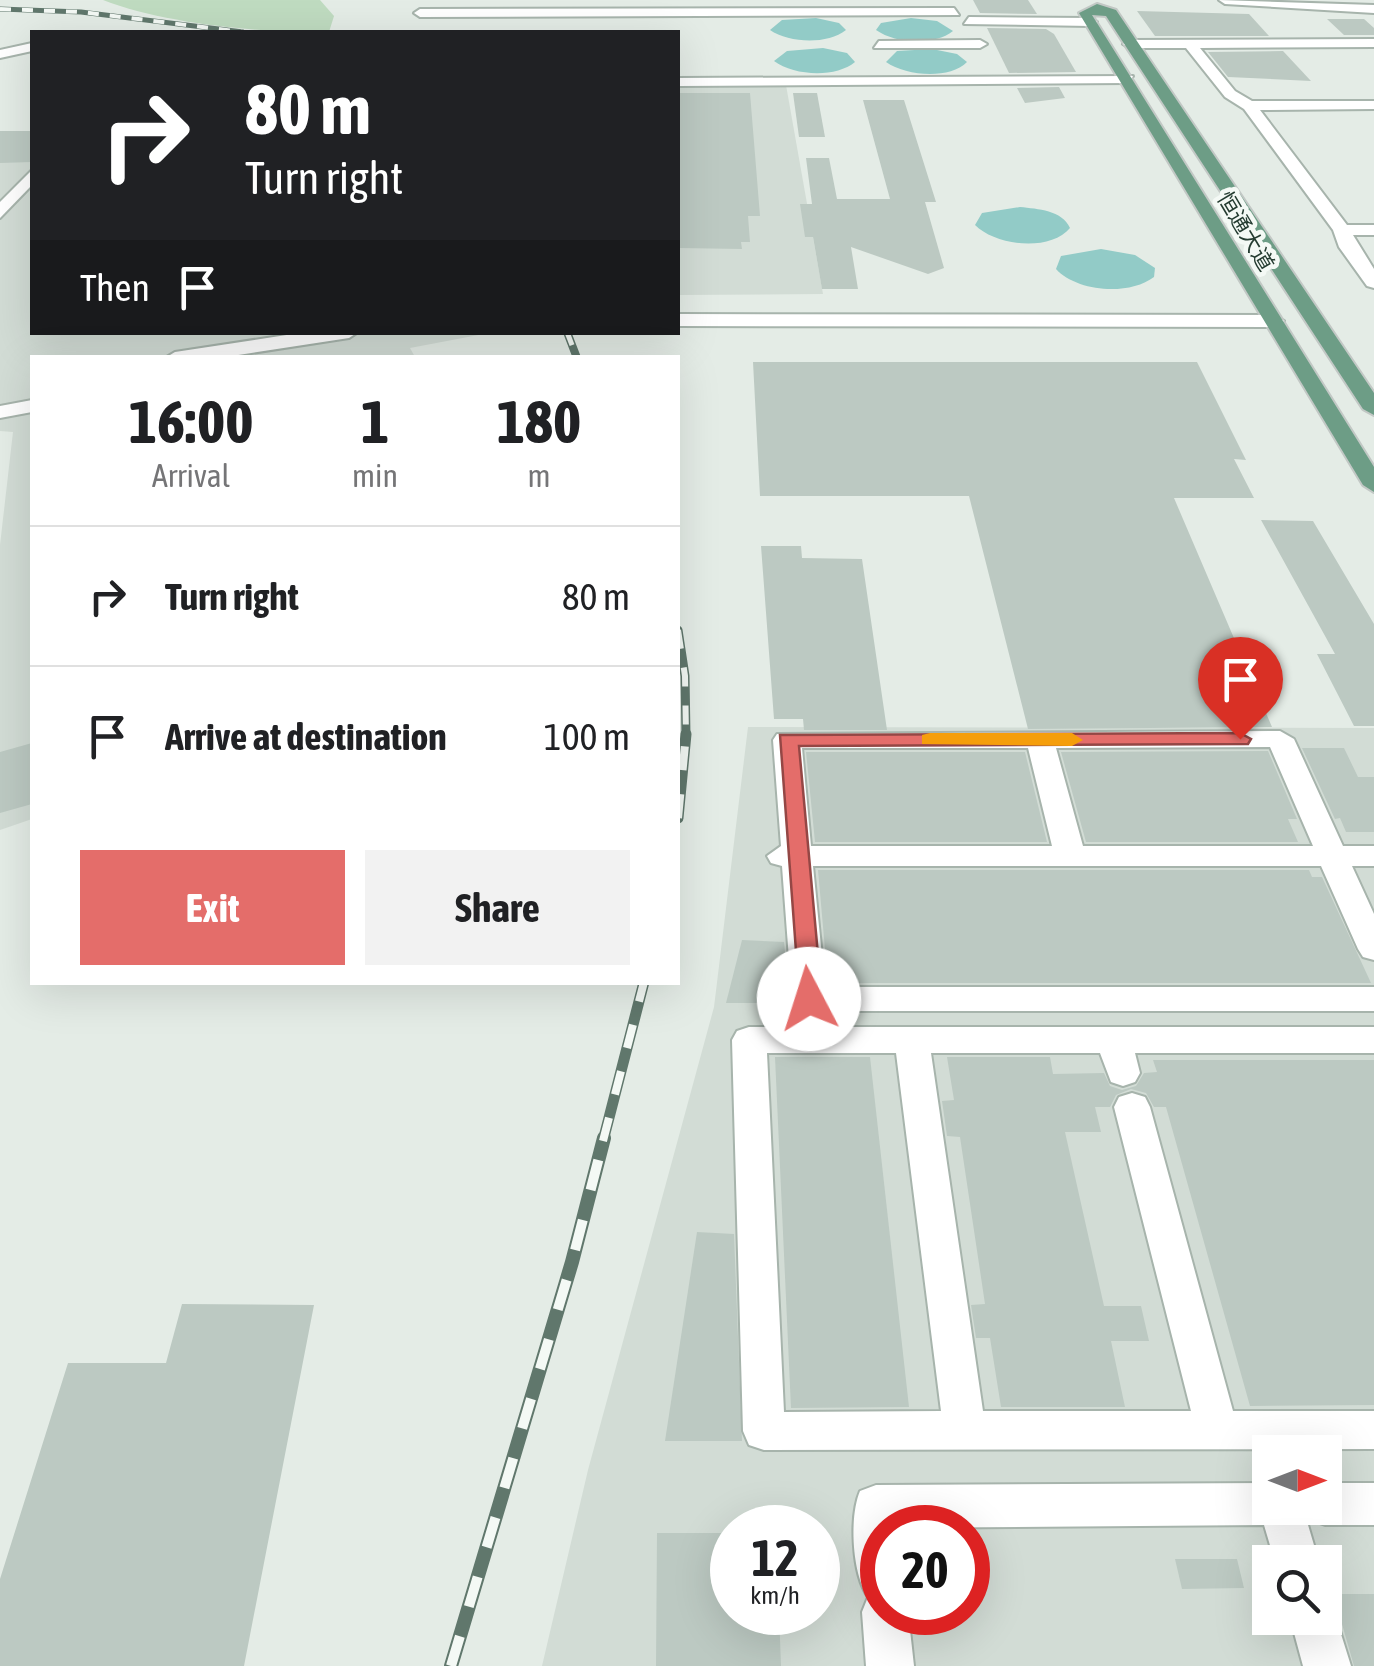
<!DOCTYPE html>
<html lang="en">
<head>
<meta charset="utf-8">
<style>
  :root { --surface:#fff; --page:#f2f2f2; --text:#202124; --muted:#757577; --line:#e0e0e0; --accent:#e46d6a }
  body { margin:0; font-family:"Asap Condensed","Noto Sans SC",sans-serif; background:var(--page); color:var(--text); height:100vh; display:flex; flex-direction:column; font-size:38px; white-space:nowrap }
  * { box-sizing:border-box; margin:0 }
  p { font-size:32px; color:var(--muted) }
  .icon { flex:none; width:55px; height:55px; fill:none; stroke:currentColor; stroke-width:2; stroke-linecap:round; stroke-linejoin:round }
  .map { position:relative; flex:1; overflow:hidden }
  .side { position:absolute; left:30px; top:355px; width:650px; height:630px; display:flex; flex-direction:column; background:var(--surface); border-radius:0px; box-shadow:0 10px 40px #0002 }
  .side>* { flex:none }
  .hud { position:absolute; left:30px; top:30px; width:650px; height:305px; border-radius:0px; box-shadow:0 10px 40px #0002; background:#202124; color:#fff; overflow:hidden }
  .needle { width:65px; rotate:90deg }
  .tools { position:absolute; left:1252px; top:1435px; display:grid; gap:20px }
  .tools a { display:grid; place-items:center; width:90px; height:90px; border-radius:0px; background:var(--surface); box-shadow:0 10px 40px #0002; font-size:50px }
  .speed { position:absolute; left:710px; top:1505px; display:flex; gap:20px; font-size:50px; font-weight:700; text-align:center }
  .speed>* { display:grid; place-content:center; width:130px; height:130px; border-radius:50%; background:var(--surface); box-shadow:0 10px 40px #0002; line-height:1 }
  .speed small { font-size:25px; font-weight:400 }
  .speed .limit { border:15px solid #d22; background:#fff; color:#111 }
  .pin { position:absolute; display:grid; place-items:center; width:85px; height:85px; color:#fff; margin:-102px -42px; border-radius:50% 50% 50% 0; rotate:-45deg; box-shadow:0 0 10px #0007 }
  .pin .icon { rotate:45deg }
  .me { position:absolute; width:110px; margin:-55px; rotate:355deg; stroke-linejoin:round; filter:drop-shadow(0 0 8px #0008) }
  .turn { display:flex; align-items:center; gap:35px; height:210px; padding:0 50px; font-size:45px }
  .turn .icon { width:130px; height:130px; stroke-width:2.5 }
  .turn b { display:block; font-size:70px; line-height:85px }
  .then { display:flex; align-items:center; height:95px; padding:0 50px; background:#0003; gap:20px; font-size:38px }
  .eta { display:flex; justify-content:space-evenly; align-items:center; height:170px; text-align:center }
  .eta b { font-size:60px; font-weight:700; line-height:70px }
  .button { display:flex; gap:20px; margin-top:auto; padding:20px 50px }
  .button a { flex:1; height:115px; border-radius:0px; background:var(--accent); color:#fff; font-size:40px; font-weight:700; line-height:115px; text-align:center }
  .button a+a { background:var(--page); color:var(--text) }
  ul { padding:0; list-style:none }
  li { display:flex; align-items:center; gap:30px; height:140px; padding:0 50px; border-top:2px solid var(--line) }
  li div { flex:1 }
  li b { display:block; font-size:38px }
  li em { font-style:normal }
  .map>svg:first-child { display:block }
</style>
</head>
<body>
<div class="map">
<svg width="1374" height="1666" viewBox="0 0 1374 1666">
  <rect width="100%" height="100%" fill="#e4ece6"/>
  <g fill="#d2dcd5" fill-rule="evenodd">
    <path d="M 786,85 L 823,294 L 678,295 L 678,86 Z"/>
    <path d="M 32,156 L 32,332 L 489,333 L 410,348 L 415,357 L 32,358 L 32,819 L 0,830 L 0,545 L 13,432 L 0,431 L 0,157 Z"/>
    <path d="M 748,727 L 1374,728 L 1374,1666 L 542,1666 L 588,1470 L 714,1007 ZM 1270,1452 L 1325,1452 L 1325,1508 L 1270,1508 ZM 732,1528 L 818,1528 L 818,1612 L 732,1612 ZM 882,1528 L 968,1528 L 968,1612 L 882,1612 ZM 1270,1562 L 1325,1562 L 1325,1618 L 1270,1618 Z"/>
  </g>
  <path fill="#bfdbc0" d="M 103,0 L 320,0 L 334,16 L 329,32 C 261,33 165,24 103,0 Z"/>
  <g fill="#92cbc7">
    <path d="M 816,18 L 839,23 L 846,30 C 827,45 789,43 770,30 L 782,20 Z"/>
    <path d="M 911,18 L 937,21 L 953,31 C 934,46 896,44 876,30 L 881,23 Z"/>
    <path d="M 823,48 L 847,53 L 855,62 C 836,78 794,76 774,61 L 787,51 Z"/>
    <path d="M 932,49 L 957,54 L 967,62 C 949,80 906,76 886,62 L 897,51 Z"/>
    <path d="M 1020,207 C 1038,209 1062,210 1070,228 C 1050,252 996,246 975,225 L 982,213 Z"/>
    <path d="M 1101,249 L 1135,255 L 1155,268 L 1154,277 C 1129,296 1077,292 1056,269 L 1061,256 Z"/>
  </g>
  <g fill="#bcc9c2">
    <path d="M 973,0 L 1028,0 L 1037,14 L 980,13 Z"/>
    <path d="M 1137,11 L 1249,14 L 1269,36 L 1155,36 Z"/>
    <path d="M 1327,19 L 1364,19 L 1374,28 L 1374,35 L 1344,35 Z"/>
    <path d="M 987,28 L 1046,29 L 1054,34 L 1076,72 L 1009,73 Z"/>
    <path d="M 1283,51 L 1311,81 L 1228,77 L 1208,52 Z"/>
    <path d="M 1059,87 L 1065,98 L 1025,103 L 1017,88 Z"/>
    <path d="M 678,93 L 750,93 L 760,216 L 748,216 L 750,242 L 741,242 L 742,249 L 679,248 Z"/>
    <path d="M 793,93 L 817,93 L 825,137 L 799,137 Z"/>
    <path d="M 863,100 L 904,100 L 936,202 L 925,202 L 944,268 L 928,274 L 851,247 L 858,289 L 822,289 L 813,237 L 805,237 L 800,204 L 812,204 L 806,158 L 829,158 L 837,199 L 890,199 Z"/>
    <path d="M 0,131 L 32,131 L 32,162 L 0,163 Z"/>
    <path d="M 753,362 L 1197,362 L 1246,460 L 1234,459 L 1254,498 L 1174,498 L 1272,727 L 1028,729 L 969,496 L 760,496 Z"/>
    <path d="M 1261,520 L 1313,521 L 1374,624 L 1374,726 L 1354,726 L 1317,654 L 1335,654 Z"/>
    <path d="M 761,546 L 801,546 L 802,558 L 862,559 L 887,730 L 804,730 L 803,719 L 774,719 Z"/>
    <path d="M 32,743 L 32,804 L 0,813 L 0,752 Z"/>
    <path d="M 1302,748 L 1344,748 L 1358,777 L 1374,777 L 1374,832 L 1346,832 L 1340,818 L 1335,819 Z"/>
    <path d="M 1268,751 L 1297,819 L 1288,819 L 1298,842 L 1086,842 L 1061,752 Z"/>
    <path d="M 806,752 L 1025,752 L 1047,842 L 815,842 Z"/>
    <path d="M 818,870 L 1309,870 L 1312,877 L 1322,877 L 1371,983 L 828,983 Z"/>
    <path d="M 742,940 L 784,942 L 790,1003 L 726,1003 Z"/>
    <path d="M 775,1057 L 870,1057 L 909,1407 L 791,1408 Z"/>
    <path d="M 947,1057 L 1050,1057 L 1053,1074 L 1104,1073 L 1110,1086 L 1122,1090 L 1136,1086 L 1144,1073 L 1157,1072 L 1153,1060 L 1374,1060 L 1374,1405 L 1250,1406 L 1166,1107 L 1154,1107 L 1146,1093 L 1131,1089 L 1116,1095 L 1110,1107 L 1095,1107 L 1101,1132 L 1065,1132 L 1104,1306 L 1141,1306 L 1149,1341 L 1111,1341 L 1125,1407 L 1001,1407 L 990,1338 L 976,1338 L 971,1305 L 985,1304 L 960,1137 L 947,1136 L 942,1101 L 954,1100 Z"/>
    <path d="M 697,1232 L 734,1234 L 742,1441 L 665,1441 Z"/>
    <path d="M 182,1304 L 314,1305 L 244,1666 L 0,1666 L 0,1579 L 68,1363 L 166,1363 Z"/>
    <path d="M 657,1533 L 725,1533 L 726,1550 L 732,1550 L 732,1612 L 779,1612 L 781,1666 L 656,1666 Z"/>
    <path d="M 1175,1559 L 1237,1559 L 1244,1588 L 1182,1589 Z"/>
    <path d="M 1325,1594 L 1374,1594 L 1374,1666 L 1354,1666 L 1340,1617 Z"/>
  </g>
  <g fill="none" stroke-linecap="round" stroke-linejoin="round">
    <defs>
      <g id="minor">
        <path d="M 1219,0 L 1374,5 L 1374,13 L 1225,4 Z"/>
        <path d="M 954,8 L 959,15 L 420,17 L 414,13 L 420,9 Z"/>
        <path d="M 969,17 L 1090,18 L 1097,22 L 1090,26 L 964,24 Z"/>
        <path d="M 1374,39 L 1374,47 L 1200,48 L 1235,91 L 1252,101 L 1374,101 L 1374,109 L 1260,110 L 1347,225 L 1374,225 L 1374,235 L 1353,235 L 1374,269 L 1374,288 L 1367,286 L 1339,247 L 1333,230 L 1244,109 L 1225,97 L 1186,48 L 1130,48 L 1123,44 L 1130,40 Z"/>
        <path d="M 879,41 L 980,40 L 987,44 L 980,48 L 874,48 Z"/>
        <path d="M 32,43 L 32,51 L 0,58 L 0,50 Z"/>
        <path d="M 1133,76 L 1128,83 L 678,86 L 678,78 Z"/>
        <path d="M 32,170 L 32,185 L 0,218 L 0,202 Z"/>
        <path d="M 678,314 L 1274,315 L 1284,321 L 1274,327 L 678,326 Z"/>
        <path d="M 306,332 L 358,332 L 349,338 L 219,358 L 165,358 L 175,352 Z"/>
        <path d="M 32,400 L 32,412 L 0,418 L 0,406 Z"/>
        <path d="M 1280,731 L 1294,739 L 1343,846 L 1374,846 L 1374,866 L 1352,866 L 1374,914 L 1374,960 L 1363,957 L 1358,949 L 1321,866 L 813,866 L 825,987 L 1374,987 L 1374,1011 L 809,1011 L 797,1007 L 792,999 L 782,866 L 771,863 L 767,856 L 781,846 L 773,740 L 777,734 ZM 1270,747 L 1313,846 L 1083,846 L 1056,748 ZM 802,748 L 1028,748 L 1052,846 L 811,846 Z"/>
        <path d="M 749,1027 L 1374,1027 L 1374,1053 L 1135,1053 L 1140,1073 L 1135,1082 L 1123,1086 L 1111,1082 L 1100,1053 L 931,1053 L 983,1411 L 1191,1411 L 1114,1107 L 1119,1097 L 1132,1093 L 1145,1097 L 1150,1107 L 1233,1411 L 1374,1411 L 1374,1449 L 764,1450 L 749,1445 L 743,1431 L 732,1040 L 737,1031 ZM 767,1053 L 896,1053 L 941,1411 L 784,1412 Z"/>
        <path d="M 1270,1483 L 1270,1508 L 1303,1508 L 1319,1562 L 1275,1562 L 1264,1525 L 882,1528 L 882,1612 L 908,1612 L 914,1666 L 866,1666 L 862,1612 L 868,1597 C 852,1574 849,1517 860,1491 L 876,1485 Z"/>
        <path d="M 1325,1483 L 1374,1483 L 1374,1525 L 1325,1525 L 1309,1519 L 1305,1508 L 1325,1508 Z"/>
        <path d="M 1325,1600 L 1336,1618 L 1351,1666 L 1303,1666 L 1290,1618 L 1325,1618 Z"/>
      </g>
      <path id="major" d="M 1097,4 L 1116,10 L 1374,393 L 1374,415 L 1363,409 L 1106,16 L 1092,15 L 1374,467 L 1374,492 L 1363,485 L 1079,13 Z"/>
    </defs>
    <use href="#minor" stroke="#a7b4ac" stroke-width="4"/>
    <use href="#major" stroke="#c2c8c5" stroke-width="4"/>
    <use href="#minor" fill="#fff" fill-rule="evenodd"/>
    <use href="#major" fill="#6d9d86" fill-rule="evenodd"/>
    <defs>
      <path id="rail-far4" d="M 0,9 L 81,12 L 243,32"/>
      <path id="rail-far3" d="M 567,332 L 577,358"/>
      <path id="rail-far2" d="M 678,630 L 685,676 L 686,736"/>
      <g id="rail-far1">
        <path d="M 678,818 L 686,734"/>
        <path d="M 603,1141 L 644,982"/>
      </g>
      <path id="rail" d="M 451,1666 L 572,1262 L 604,1138"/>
    </defs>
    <use href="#rail-far4" stroke="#60776c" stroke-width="5"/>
    <use href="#rail-far3" stroke="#60776c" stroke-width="8"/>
    <use href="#rail-far2" stroke="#60776c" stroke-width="9"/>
    <use href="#rail-far1" stroke="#60776c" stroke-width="11"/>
    <use href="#rail" stroke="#60776c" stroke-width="14"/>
    <use href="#rail-far4" stroke="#f4f9f5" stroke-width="4" stroke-dasharray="11" stroke-linecap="butt"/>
    <use href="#rail-far3" stroke="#f4f9f5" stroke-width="5" stroke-dasharray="14" stroke-linecap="butt"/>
    <use href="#rail-far2" stroke="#f4f9f5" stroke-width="6" stroke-dasharray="19" stroke-linecap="butt"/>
    <use href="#rail-far1" stroke="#f4f9f5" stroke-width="8" stroke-dasharray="24" stroke-linecap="butt"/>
    <use href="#rail" stroke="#f4f9f5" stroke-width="10" stroke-dasharray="31" stroke-linecap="butt"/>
  </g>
  <path fill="#e46d6a" stroke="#944745" stroke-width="2.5" d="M 1240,733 L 1251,739 L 1248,744 L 799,746 L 822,999 L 809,1008 L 800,1005 L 780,735 Z"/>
  <path fill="#f59e0b" d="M 930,733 L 1072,733 L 1083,740 L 1072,746 L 922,744 L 922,735 Z"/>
  <g text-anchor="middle" stroke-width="9" stroke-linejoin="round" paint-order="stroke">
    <g font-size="22" fill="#253c31" stroke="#f4f9f5">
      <text transform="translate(1246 231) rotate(59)" y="8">恒通大道</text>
    </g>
  </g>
</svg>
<div class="tools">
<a><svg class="needle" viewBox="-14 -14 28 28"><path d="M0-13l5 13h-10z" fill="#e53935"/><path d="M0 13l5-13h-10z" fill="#757577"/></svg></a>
<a><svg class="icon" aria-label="search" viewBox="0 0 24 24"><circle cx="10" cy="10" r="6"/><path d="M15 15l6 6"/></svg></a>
</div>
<div class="speed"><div>12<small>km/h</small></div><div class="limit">20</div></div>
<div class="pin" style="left:1240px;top:739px;background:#d93025"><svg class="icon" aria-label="arrive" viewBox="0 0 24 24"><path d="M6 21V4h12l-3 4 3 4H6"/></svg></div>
<svg class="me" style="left:809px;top:999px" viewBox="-20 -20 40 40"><circle r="19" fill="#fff"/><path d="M0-13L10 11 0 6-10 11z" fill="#e46d6a"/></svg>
<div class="hud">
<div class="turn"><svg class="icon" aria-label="right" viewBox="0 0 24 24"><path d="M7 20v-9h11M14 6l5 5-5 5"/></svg><div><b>80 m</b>Turn right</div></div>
<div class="then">Then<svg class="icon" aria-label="arrive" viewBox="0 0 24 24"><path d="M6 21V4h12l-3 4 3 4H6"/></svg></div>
</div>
<section class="side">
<div class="eta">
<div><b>16:00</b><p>Arrival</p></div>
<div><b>1</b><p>min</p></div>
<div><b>180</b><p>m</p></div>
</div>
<ul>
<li><svg class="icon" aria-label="right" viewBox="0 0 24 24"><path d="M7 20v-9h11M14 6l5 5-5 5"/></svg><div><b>Turn right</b></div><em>80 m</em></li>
<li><svg class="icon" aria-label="arrive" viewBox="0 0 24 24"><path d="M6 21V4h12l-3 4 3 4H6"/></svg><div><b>Arrive at destination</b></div><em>100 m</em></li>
</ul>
<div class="button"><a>Exit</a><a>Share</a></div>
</section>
</div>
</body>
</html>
